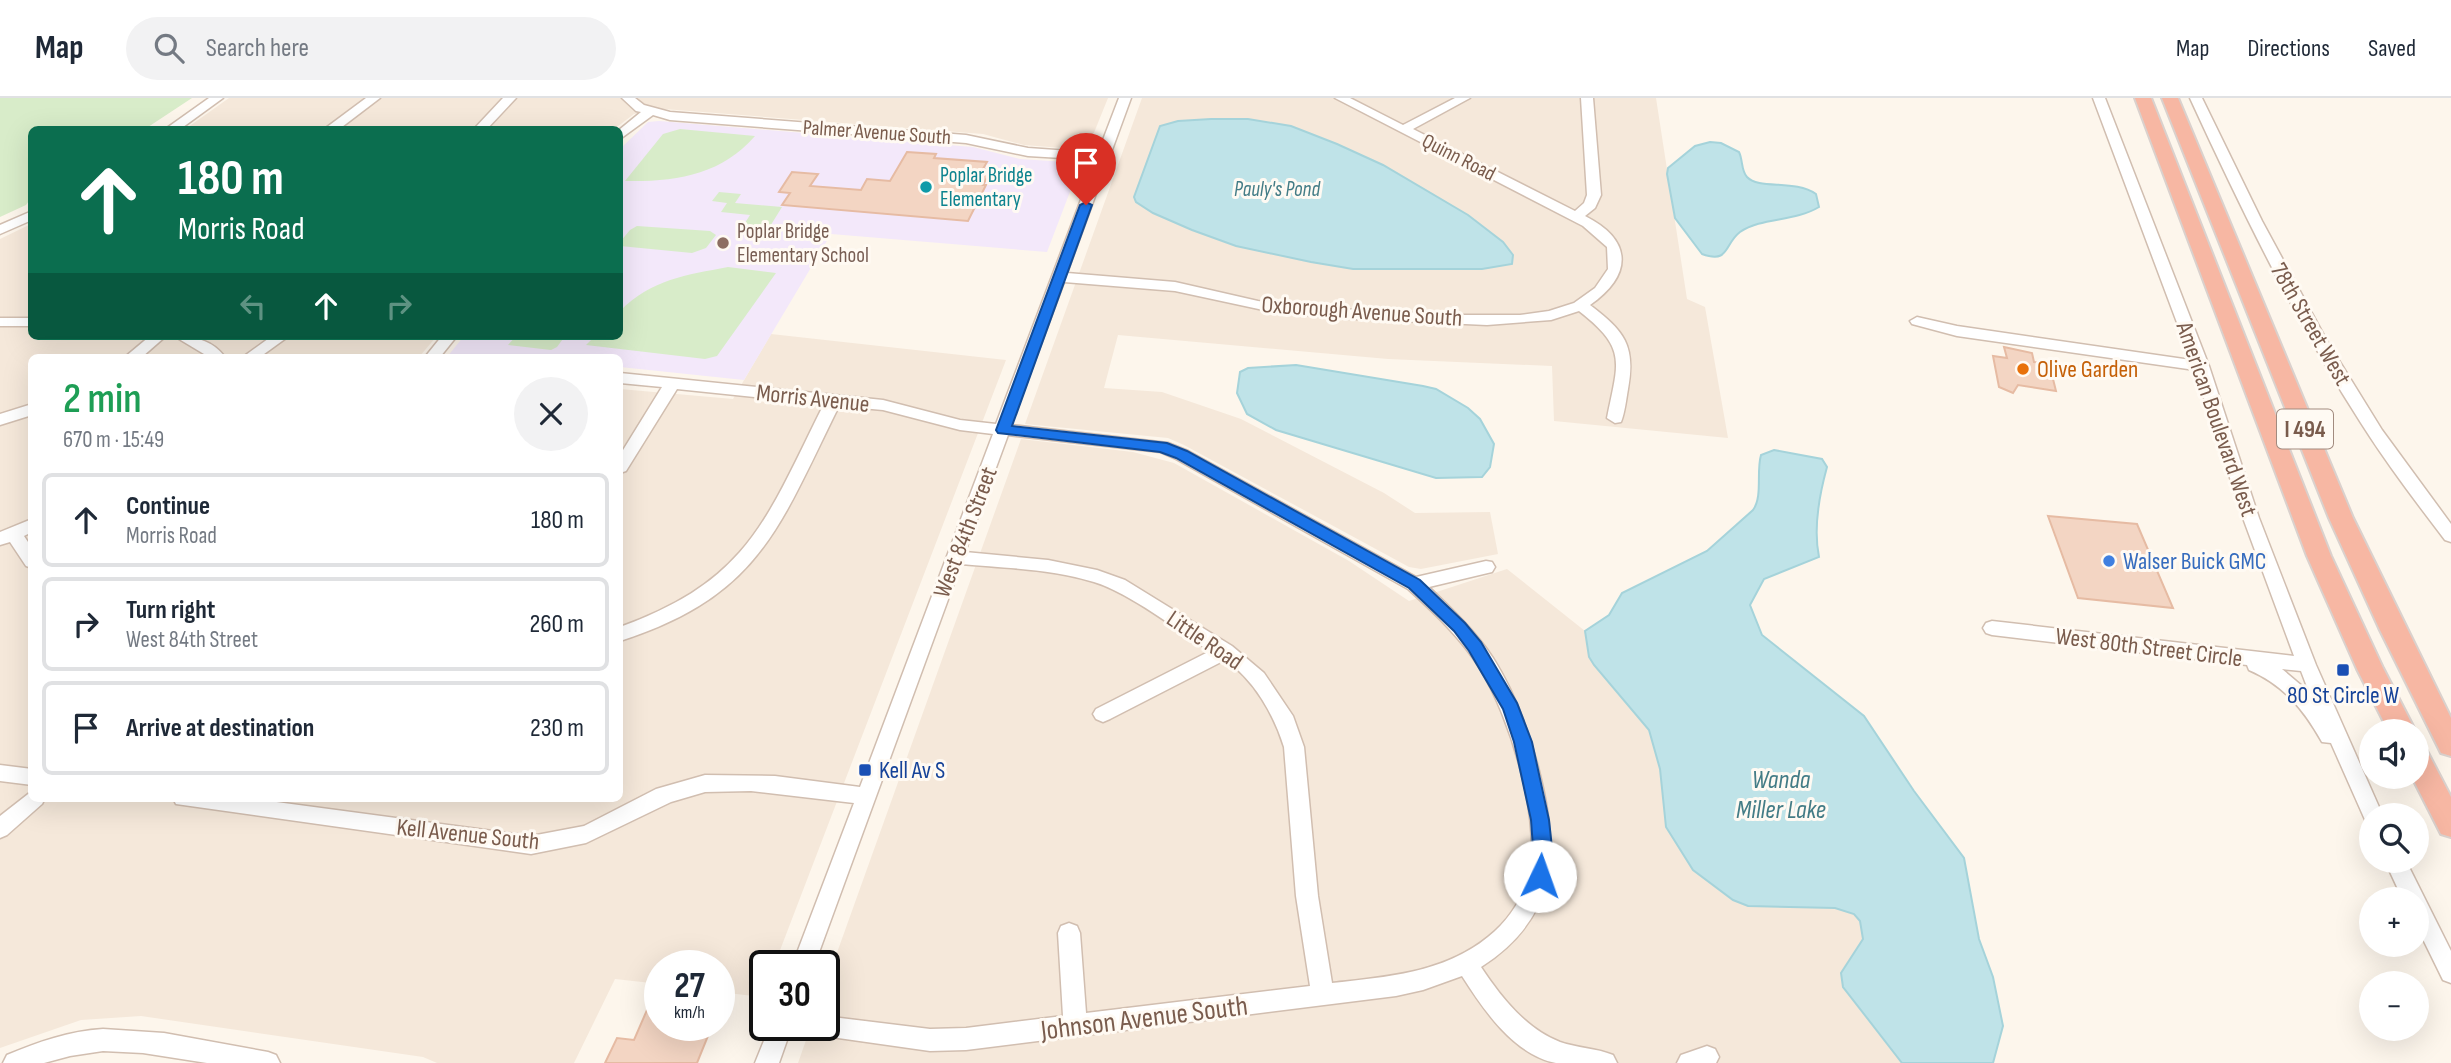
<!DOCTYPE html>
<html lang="en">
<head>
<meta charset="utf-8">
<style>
  :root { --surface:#fff; --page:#f2f2f3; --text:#1f2937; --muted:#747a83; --line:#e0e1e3 }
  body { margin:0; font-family:"Sofia Sans Condensed",sans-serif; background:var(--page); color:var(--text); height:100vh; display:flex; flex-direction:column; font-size:26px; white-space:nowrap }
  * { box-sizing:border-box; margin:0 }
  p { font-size:23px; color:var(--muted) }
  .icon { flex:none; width:38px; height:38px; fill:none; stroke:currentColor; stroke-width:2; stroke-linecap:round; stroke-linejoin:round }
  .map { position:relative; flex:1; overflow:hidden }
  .panel { position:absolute; left:28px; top:256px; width:595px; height:448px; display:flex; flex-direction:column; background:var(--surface); border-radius:10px; box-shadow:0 7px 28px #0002 }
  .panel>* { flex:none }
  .hud { position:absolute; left:28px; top:28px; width:595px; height:214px; border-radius:10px; box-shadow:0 7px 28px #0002; background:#0b6e4f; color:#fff; overflow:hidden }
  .tools { position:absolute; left:2359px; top:621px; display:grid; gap:14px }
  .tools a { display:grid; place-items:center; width:70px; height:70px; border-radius:50%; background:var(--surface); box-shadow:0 7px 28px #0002; font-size:35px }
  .speed { position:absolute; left:644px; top:852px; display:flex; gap:14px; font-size:35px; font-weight:700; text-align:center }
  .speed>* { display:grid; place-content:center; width:91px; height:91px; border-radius:50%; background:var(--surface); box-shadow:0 7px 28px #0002; line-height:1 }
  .speed small { font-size:18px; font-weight:400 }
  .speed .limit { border:4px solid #111; border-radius:10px; background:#fff; color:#111 }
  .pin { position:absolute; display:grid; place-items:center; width:60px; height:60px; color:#fff; margin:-72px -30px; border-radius:50% 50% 50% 0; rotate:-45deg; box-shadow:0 0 7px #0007 }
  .pin .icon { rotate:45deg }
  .me { position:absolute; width:77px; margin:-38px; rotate:3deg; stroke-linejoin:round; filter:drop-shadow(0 0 5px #0008) }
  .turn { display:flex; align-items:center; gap:24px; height:147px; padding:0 35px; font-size:32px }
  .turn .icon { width:91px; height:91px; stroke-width:2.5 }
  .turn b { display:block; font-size:49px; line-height:60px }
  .lanes { display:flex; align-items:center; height:66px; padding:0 35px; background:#0003; justify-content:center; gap:35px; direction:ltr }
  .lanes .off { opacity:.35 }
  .round { display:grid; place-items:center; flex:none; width:74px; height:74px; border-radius:37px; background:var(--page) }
  .headline { display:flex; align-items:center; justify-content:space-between; height:119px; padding:0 35px }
  h1 { font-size:42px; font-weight:600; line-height:52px; color:#1e9e55 }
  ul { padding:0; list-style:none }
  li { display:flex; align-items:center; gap:21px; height:94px; margin:0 14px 10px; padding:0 21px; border:4px solid var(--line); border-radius:10px }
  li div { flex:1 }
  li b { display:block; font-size:26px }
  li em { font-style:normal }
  header { display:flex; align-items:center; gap:42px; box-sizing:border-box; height:98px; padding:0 35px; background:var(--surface); border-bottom:2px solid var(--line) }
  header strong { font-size:33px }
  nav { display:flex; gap:38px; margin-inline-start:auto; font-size:24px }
  .search { width:490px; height:63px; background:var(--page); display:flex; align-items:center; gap:18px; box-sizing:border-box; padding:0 24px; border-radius:38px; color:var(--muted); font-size:26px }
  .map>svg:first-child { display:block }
</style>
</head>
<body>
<header>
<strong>Map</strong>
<div class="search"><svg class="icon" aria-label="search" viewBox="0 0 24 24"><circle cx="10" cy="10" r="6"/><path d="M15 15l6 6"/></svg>Search here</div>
<nav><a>Map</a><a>Directions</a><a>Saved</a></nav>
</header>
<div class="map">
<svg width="2451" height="965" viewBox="0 0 2451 965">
  <rect width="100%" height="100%" fill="#fdf6ec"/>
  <g fill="#f5e8da">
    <path d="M 229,0 L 1108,0 L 1087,52 L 1024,47 L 983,36 L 664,11 L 634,16 L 613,32 L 184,32 Z"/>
    <path d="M 1142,0 L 1656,0 L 1687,201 L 1705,209 L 1728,340 L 1554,323 L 1552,268 L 1388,261 L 1118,237 L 1104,290 L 1162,294 L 1241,321 L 1384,395 L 1415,415 L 1490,414 L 1498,456 L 1421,471 L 1409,469 L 1184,347 L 1168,340 L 1025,326 Z"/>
    <path d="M 31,126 L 32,238 L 437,238 L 419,259 L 32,259 L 32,700 L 620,700 L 620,291 L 733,301 L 771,236 L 1006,262 L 774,868 L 765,868 L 765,891 L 762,899 L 719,894 L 719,868 L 660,868 L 660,886 L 615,881 L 574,965 L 437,965 L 423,959 L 141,918 L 81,922 L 0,950 L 0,141 Z"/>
    <path d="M 1021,341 L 1133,354 L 1174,365 L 1349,463 L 1409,503 L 1507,471 L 1585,533 L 1589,559 L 1594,567 L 1649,632 L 1660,671 L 1666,729 L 1748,808 L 1835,810 L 1855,816 L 1860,823 L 1863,841 L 1841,875 L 1843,889 L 1902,965 L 798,965 L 811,928 L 824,928 L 824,891 Z"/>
  </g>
  <path fill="#f3e8fa" d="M 659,23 L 973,49 L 1020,61 L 1081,65 L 1047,154 L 831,136 L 744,282 L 620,269 L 620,259 L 447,259 L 464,238 L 620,238 L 620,51 L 648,24 Z"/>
  <g fill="#d8ecc9">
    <path d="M 0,0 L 192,0 L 145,31 L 32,32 L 31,100 L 26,107 L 0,119 Z"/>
    <path d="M 680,31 L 755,38 C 721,77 676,84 625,83 L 663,36 Z"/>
    <path d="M 719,94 L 741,96 L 735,105 L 782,109 L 769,130 L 743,128 L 750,117 L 721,114 L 727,105 L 712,103 Z"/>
    <path d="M 637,128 L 710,133 L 716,137 L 706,150 L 692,155 L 620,148 L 620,144 L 630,132 Z"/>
    <path d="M 728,169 L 776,175 L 717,258 L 705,261 L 586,247 L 595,238 L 620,238 L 620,213 C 652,181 686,177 728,169 Z"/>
    <path d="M 516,238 L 565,238 L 557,249 L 551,252 L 508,247 Z"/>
  </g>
  <g fill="#bfe3e8" stroke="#a5d3da" stroke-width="2">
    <path d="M 1211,21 L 1248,21 L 1291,28 L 1337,46 L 1383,67 L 1468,117 L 1503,144 L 1513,157 L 1512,166 L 1482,171 L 1353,171 L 1311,164 L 1236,148 L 1192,132 L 1153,115 L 1136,104 L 1134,99 L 1160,28 L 1178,23 Z"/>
    <path d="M 1710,44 L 1721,45 L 1739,54 C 1743,62 1741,73 1747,79 C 1759,92 1795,81 1816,96 L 1819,109 C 1794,124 1762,119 1740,134 C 1724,146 1730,166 1702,156 L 1675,120 L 1667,76 L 1668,70 L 1695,48 Z"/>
    <path d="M 1296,267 L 1423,288 L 1436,291 L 1468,310 L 1480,321 L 1494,346 L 1490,369 L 1482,379 L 1436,380 L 1276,332 L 1247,316 L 1237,295 L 1240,274 L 1248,270 Z"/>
    <path d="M 1774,352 L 1822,361 L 1827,369 C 1819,398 1813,430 1819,459 L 1764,481 L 1750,507 L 1762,537 L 1864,618 L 1914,693 L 1964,760 L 1979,841 L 1993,879 L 2003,928 L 1993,965 L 1902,965 L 1843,889 L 1841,875 L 1863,841 L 1860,823 L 1854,816 L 1835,810 L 1748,808 L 1733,802 L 1693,772 L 1666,729 L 1660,671 L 1649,632 L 1594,567 L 1589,559 L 1585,533 L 1609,517 L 1622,495 L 1707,453 L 1753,412 C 1763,398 1756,374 1761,357 Z"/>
  </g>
  <g fill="#f3d5c3" stroke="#e6bba3" stroke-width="2">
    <path d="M 907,54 L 936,56 L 934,60 L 987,64 L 983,71 L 991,72 L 983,87 L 986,87 L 968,123 L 782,107 L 790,95 L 779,94 L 792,74 L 818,76 L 810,88 L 861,92 L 867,81 L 890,83 Z"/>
    <path d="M 2004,249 L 2032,255 L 2034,264 L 2049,265 L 2056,293 L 2018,287 L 2013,295 L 1999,289 L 1993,258 L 2007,260 Z"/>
    <path d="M 2048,418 L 2137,426 L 2173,510 L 2078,500 Z"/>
    <path d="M 660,882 L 660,928 L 712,928 L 697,965 L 605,965 L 617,940 L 634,942 Z"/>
  </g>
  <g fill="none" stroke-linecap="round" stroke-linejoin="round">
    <defs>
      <g id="minor">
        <path d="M 209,0 L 223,0 L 179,32 L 164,32 Z"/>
        <path d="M 366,0 L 380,0 L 338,32 L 323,32 Z"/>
        <path d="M 503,0 L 516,0 L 486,32 L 473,32 Z"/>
        <path d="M 622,0 L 635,0 L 644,7 L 670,14 L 966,37 L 1028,50 L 1098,55 L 1119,0 L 1131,0 L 1067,175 L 1175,184 L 1258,203 L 1301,209 L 1454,217 L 1520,217 L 1549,213 L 1574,205 L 1595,190 L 1608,171 L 1607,149 L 1583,128 L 1335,0 L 1350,0 L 1403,27 L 1455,0 L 1470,0 L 1413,31 L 1575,113 L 1584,105 L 1587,97 L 1581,0 L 1593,0 L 1601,97 L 1595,110 L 1585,118 C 1633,142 1633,177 1590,207 C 1624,233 1636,247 1628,291 C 1626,302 1625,314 1621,324 L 1615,325 L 1607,320 C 1618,264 1628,251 1579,213 L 1551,222 L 1487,227 L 1334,220 L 1268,213 L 1175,193 L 1064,184 L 1011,327 L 1168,345 L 1188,353 L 1416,479 L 1486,463 L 1492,464 L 1495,469 L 1492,474 L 1429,489 C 1452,511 1475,533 1493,560 C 1515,595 1529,633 1539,673 C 1560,755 1558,819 1481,869 C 1501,899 1525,930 1560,944 C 1577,950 1596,950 1613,957 L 1617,965 C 1598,965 1575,965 1556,965 C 1514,957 1483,911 1462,878 L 1423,892 L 1396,898 L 966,952 L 930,953 L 810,936 L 807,928 L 824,928 L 824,918 L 930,931 L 966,930 L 1063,918 L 1058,835 L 1061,828 L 1069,825 L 1077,828 L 1080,835 L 1086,915 L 1310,888 L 1296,798 L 1284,649 C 1274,617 1254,581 1225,562 L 1110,621 L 1103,624 L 1096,621 L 1093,616 L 1096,611 L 1210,553 C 1177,532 1130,495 1094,484 C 1052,471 1005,470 961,466 L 814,868 L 792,868 L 854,705 L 751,693 L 705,694 L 671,704 L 586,745 L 531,756 L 176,706 L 173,700 L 247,700 L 531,738 L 584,728 L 656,691 L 705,677 L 775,678 L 860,689 L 993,336 L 960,332 L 883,312 L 839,308 C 779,429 760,498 620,543 L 620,529 C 750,482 766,421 824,306 L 677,291 L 626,373 L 620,375 L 620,357 L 662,289 L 620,285 L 620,275 L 883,302 L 960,322 L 996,326 L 1096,62 L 1028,58 L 966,45 L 670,22 L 653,17 L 620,41 L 619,32 L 641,14 L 636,13 ZM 1008,337 L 1160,354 L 1176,361 L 1408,491 C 1434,515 1460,539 1479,569 C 1510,618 1544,727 1527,783 C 1520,805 1506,825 1488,839 C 1444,875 1386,879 1332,885 L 1318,798 L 1304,649 L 1293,618 L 1264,575 L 1232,548 L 1125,482 L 1097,472 L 1048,462 L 965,454 Z"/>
        <path d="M 2093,0 L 2105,0 L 2209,268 L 2259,420 L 2316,567 L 2383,718 L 2371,718 L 2371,726 L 2366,724 L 2331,645 L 2322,644 C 2304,612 2284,587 2249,572 L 2247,567 L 1992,537 L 1986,535 L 1983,530 L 1986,525 L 1992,523 L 2294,558 L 2243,420 L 2195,272 L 1957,238 L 1912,226 L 1910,223 L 1917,219 L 1957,228 L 2191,262 ZM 2282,571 L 2301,573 L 2309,594 Z"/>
        <path d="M 2190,0 L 2202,0 L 2262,123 L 2327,243 L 2382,332 L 2451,426 L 2451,444 L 2445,442 C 2416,404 2387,366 2361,325 C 2295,222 2241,111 2190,0 Z"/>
        <path d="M 32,113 L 32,122 L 0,136 L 0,127 Z"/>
        <rect x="0" y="220" width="32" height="8"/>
        <path d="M 150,238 L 166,238 L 142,259 L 125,259 Z"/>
        <path d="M 174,238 C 194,238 212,242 225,259 L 209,259 Z"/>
        <path d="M 272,238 L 289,238 L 260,259 L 243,259 Z"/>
        <path d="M 442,238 L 457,238 L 440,259 L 425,259 Z"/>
        <path d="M 32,306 L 32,317 L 0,327 L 0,316 Z"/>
        <path d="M 32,421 L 32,434 L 24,438 L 32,450 L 32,470 L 26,468 L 10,444 L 0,447 L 0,434 Z"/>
        <path d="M 0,667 L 32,671 L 32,687 L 0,683 Z"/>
        <path d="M 32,693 L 32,700 L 45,700 L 42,706 L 7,737 L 0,740 L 0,718 Z"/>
        <path d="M 2385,763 L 2406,763 L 2451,853 L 2451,885 L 2443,882 L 2417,829 L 2417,802 L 2403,802 Z"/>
        <path d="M 770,928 L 792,928 L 779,965 L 755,965 Z"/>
        <path d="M 103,931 L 164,935 L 268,954 L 276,957 L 280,965 L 207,965 L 143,955 L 103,953 L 70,958 L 44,965 L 3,965 L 7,957 C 38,944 69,933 103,931 Z"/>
        <path d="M 1707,948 L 1715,951 L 1719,959 L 1716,965 L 1677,965 L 1681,957 Z"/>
      </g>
      <g id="highway">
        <path d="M 2135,0 L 2151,0 L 2331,458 L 2383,570 L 2416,634 L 2389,634 L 2357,571 L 2307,458 Z"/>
        <path d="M 2162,0 L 2178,0 L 2353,420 L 2451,620 L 2451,658 L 2441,655 L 2379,530 L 2329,420 Z"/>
        <path d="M 2417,650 L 2427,653 L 2451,699 L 2451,739 L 2441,736 L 2412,679 L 2417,679 Z"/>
      </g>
    </defs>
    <use href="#minor" stroke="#d1beb0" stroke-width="3"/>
    <use href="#highway" stroke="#dad1cd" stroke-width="4"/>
    <use href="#minor" fill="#fff" fill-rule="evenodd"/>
    <use href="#highway" fill="#f7b7a3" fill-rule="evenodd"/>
  </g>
  <path fill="#1a73e8" stroke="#114b97" stroke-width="2" d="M 1086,104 L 1092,107 L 1012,328 L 1167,345 L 1187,353 L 1420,482 L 1465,525 L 1481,544 L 1517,605 L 1532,644 L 1549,722 L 1552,750 L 1547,784 L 1540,787 L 1533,784 L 1530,778 L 1533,750 L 1531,722 L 1514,644 L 1503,611 L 1469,553 L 1454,533 L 1409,490 L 1176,360 L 1160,354 L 998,335 L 996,332 L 1080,107 Z"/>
  <circle fill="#0f9aa8" stroke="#fffaf3" stroke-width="2.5" cx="926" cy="89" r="7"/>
  <circle fill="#8d6e63" stroke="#fffaf3" stroke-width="2.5" cx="723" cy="145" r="7"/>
  <circle fill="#e8710a" stroke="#fffaf3" stroke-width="2.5" cx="2023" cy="271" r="7"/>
  <circle fill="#3f7fe0" stroke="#fffaf3" stroke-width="2.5" cx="2109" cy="463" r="7"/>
  <g fill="#1a4fb4" stroke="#fffaf3" stroke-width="2.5">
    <rect x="2336" y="565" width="14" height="14" rx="3.5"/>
    <rect x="858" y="665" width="14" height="14" rx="3.5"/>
  </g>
  <g text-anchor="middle" stroke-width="6" stroke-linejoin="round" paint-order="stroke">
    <g font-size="21" fill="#7a5c4d" stroke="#fffaf3">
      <text transform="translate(877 34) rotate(4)" y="7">Palmer Avenue South</text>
      <text transform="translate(1459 59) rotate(27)" y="7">Quinn Road</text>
    </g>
    <g font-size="21" fill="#0d838f" stroke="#fffaf3" text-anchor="start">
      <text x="940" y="84">Poplar Bridge<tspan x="940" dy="24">Elementary</tspan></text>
    </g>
    <g font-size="21" font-style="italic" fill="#437c86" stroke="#fffaf3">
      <text x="1277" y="98">Pauly's Pond</text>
    </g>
    <g font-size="21" fill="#785e54" stroke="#fffaf3" text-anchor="start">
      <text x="737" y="140">Poplar Bridge<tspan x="737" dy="24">Elementary School</tspan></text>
    </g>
    <rect fill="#fffaf3" stroke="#a28b7f" stroke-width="2" x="2277" y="311.5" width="56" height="39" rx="5"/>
    <g font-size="23" font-weight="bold" fill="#7a5c4d">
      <text x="2305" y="339">I 494</text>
    </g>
    <g font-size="24" fill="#7a5c4d" stroke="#fffaf3">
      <text transform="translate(1362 213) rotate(4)" y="8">Oxborough Avenue South</text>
      <text transform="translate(2311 226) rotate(60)" y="8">78th Street West</text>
      <text transform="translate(813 300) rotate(6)" y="8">Morris Avenue</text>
      <text transform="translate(2217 321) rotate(71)" y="8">American Boulevard West</text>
      <text transform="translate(965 434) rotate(-69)" y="8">West 84th Street</text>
      <text transform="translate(1205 542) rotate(34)" y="8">Little Road</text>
      <text transform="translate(2149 549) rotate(7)" y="8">West 80th Street Circle</text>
      <text transform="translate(468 736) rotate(6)" y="8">Kell Avenue South</text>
    </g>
    <g font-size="24" fill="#c56008" stroke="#fffaf3" text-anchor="start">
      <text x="2037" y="279">Olive Garden</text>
    </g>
    <g font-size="24" fill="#366cbe" stroke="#fffaf3" text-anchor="start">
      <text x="2123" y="471">Walser Buick GMC</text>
    </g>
    <g font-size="24" fill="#164399" stroke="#fffaf3">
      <text x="2343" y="605">80 St Circle W</text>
      <text x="879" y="680" text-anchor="start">Kell Av S</text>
    </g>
    <g font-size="26" font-style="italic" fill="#437c86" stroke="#fffaf3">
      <text x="1781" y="690">Wanda<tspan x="1781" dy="30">Miller Lake</tspan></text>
    </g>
    <g font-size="28" fill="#7a5c4d" stroke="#fffaf3">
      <text transform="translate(1144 919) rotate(-7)" y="10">Johnson Avenue South</text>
    </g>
  </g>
</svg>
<div class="tools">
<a><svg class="icon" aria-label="sound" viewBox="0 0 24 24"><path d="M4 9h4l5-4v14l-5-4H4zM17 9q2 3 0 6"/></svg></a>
<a><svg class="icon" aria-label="search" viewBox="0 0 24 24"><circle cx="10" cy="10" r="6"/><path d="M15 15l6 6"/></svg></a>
<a>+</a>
<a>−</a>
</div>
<div class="speed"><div>27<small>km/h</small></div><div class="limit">30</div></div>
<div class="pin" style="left:1086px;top:107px;background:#d93025"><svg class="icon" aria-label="arrive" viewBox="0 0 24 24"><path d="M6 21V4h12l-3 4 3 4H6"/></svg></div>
<svg class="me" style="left:1540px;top:778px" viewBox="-20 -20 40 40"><circle r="19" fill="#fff"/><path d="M0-13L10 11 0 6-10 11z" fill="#1a73e8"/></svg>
<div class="hud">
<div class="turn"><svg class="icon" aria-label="ahead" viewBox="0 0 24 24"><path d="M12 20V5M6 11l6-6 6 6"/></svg><div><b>180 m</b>Morris Road</div></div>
<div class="lanes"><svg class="icon off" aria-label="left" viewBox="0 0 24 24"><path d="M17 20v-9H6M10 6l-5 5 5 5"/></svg><svg class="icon" aria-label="ahead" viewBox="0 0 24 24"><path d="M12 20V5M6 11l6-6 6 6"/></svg><svg class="icon off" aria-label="right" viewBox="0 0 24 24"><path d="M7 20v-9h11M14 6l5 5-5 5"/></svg></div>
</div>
<section class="panel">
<div class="headline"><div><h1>2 min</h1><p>670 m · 15:49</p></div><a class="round"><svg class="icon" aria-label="close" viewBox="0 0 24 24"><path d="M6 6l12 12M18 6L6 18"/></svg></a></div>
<ul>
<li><svg class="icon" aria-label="ahead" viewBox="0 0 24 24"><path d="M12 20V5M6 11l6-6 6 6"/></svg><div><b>Continue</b><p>Morris Road</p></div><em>180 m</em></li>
<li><svg class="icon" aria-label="right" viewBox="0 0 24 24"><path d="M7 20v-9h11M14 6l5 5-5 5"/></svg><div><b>Turn right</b><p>West 84th Street</p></div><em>260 m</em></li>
<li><svg class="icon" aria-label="arrive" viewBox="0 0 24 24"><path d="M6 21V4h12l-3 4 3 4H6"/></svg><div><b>Arrive at destination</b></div><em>230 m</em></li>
</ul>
</section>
</div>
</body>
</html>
